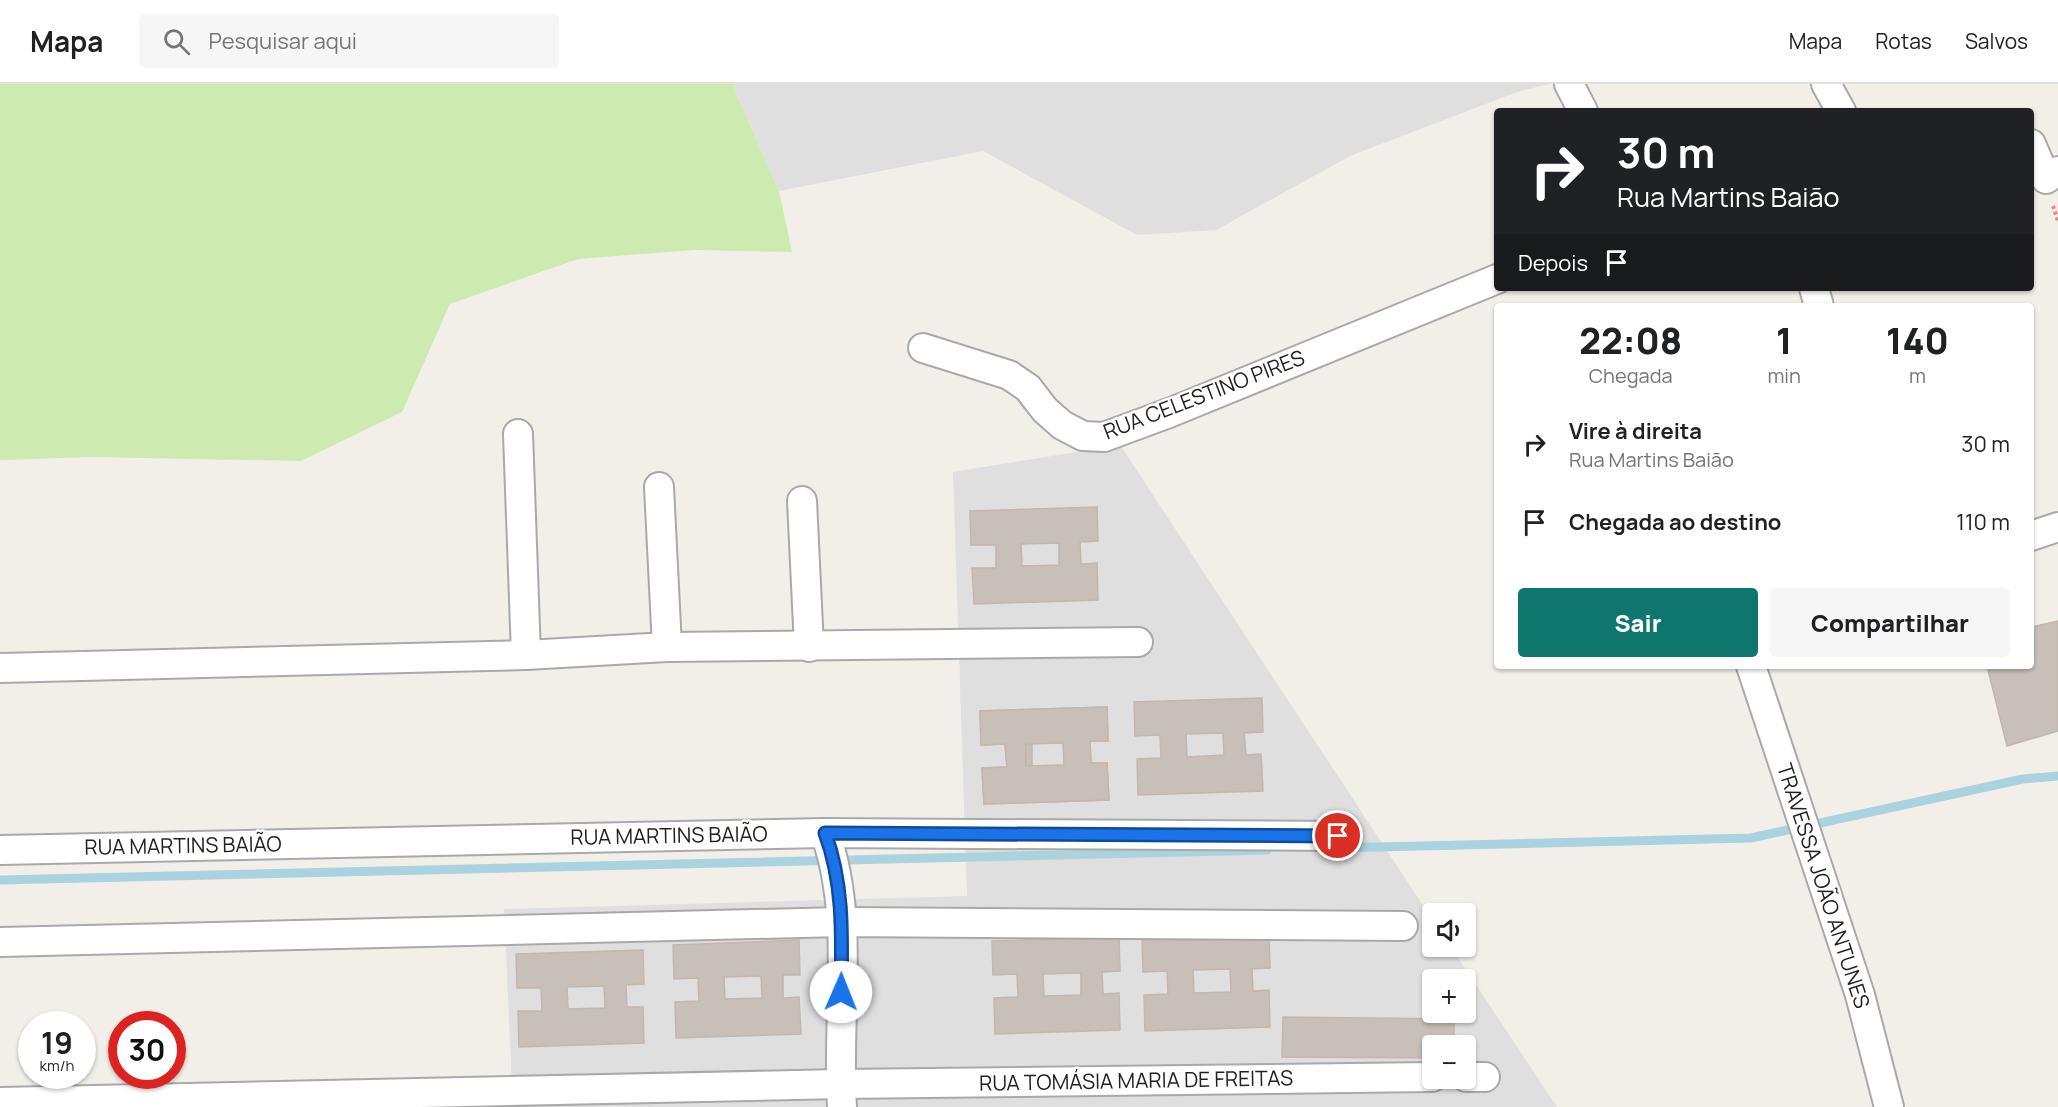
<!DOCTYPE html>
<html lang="pt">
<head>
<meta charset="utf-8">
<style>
  :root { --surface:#fff; --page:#f6f6f6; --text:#202124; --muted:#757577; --line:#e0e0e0; --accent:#0f766e }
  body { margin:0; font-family:Manrope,sans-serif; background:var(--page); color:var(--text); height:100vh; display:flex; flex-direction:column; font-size:22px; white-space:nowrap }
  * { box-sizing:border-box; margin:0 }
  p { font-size:20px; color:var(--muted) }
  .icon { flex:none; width:33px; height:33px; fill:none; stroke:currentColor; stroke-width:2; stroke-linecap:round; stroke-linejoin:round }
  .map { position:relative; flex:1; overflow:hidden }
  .panel { position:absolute; left:1494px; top:219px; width:540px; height:366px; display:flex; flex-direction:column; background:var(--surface); border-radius:6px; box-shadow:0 2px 4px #0004 }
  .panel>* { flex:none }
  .guide { position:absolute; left:1494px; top:24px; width:540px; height:183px; border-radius:6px; box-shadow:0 2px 4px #0004; background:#202124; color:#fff; overflow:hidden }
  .tools { position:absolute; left:1422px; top:819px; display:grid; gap:12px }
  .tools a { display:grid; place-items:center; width:54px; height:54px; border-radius:6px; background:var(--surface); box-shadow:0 2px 4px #0004; font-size:30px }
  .speed { position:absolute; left:18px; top:927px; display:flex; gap:12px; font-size:30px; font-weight:700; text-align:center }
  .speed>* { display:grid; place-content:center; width:78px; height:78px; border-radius:50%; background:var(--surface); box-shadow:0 2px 4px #0004; line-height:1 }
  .speed small { font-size:15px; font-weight:400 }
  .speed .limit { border:9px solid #d22; background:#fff; color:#111 }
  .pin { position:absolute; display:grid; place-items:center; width:51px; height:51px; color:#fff; margin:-26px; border:3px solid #fff; border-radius:50%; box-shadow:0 2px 6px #0007 }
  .me { position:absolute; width:66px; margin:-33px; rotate:1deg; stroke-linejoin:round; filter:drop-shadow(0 0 4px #0008) }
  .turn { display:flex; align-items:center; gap:21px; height:126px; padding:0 24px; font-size:27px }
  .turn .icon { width:78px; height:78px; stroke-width:2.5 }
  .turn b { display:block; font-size:42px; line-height:51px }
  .then { display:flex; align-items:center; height:57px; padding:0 24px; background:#0003; gap:12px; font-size:22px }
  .eta { display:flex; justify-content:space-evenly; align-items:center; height:102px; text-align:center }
  .eta b { font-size:36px; font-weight:800; line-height:42px }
  .primary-button { display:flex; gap:12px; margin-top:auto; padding:12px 24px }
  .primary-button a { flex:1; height:69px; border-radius:6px; background:var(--accent); color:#fff; font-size:24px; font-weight:800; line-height:69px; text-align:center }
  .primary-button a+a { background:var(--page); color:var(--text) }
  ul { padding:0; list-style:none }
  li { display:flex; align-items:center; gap:18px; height:78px; padding:0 24px }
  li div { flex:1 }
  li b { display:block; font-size:22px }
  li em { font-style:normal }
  header { display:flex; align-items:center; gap:36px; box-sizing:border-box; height:84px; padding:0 30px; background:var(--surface); border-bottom:2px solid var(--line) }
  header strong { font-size:28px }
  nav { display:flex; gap:33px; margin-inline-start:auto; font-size:21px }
  .search { width:420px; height:54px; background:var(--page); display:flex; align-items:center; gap:15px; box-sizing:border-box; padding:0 21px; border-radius:6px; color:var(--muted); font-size:22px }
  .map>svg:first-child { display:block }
</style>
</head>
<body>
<header>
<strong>Mapa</strong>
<div class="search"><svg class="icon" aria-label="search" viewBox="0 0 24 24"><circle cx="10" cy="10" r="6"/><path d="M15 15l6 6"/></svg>Pesquisar aqui</div>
<nav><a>Mapa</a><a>Rotas</a><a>Salvos</a></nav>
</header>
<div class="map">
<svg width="2058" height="1023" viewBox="0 0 2058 1023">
  <rect width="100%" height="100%" fill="#f2efe9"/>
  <g fill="#e0dfdf" fill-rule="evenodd">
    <path d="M 735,0 L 1549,0 L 1517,8 L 1350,72 L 1216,146 L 1137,151 L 983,67 L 779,107 L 736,9 Z"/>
    <path d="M 1120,361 L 1432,835 L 1432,862 L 1451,863 L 1557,1023 L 513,1023 L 504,825 L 967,812 L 953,388 ZM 1432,896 L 1466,896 L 1466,928 L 1432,928 ZM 1432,962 L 1466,962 L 1466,994 L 1432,994 Z"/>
  </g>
  <path fill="#cdebb0" d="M 0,0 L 735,0 L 736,9 L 779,107 L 792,168 L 694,166 L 578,175 L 450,220 L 402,328 L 301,377 L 92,373 L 0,376 Z"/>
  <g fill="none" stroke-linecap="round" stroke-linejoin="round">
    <g stroke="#aad3df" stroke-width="9">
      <path d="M 1335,764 L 1751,754 L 2023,695 L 2058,692"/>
      <path d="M 0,796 L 1267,766"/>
    </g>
  </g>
  <g fill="#c7bfb8" stroke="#c4b6ab" stroke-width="1.5" fill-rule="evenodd">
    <path d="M 1097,423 L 1098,457 L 1080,458 L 1081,480 L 1097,479 L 1098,516 L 974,520 L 972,484 L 996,484 L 996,461 L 971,461 L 970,427 ZM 1059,459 L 1059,481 L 1022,482 L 1021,460 Z"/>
    <path d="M 2058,537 L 2058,647 L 2007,662 L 1987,582 L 2031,582 L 2031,543 Z"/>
    <path d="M 1262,614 L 1263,648 L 1244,649 L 1246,671 L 1261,670 L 1263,707 L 1138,711 L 1137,675 L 1161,674 L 1160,651 L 1135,652 L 1134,618 ZM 1223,649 L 1224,671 L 1187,673 L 1186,650 Z"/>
    <path d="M 1107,623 L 1108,657 L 1090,657 L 1091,679 L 1107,679 L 1109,716 L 984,720 L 982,684 L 1007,683 L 1005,660 L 981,661 L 980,627 ZM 1069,658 L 1069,681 L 1032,682 L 1032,659 Z"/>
    <path d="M 1107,623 L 1108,657 L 1090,657 L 1091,679 L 1107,679 L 1109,716 L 984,720 L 982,684 L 1007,683 L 1005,660 L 981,661 L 980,627 ZM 1063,659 L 1064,681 L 1026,682 L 1026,660 Z"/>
    <path d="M 1269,850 L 1270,884 L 1252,885 L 1253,907 L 1269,906 L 1270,943 L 1145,947 L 1144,911 L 1168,910 L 1167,887 L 1143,888 L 1142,854 ZM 1230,885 L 1231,908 L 1194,909 L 1193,886 Z"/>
    <path d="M 1119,853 L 1120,887 L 1102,888 L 1103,910 L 1119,909 L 1120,946 L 995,950 L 994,914 L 1018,913 L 1017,890 L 993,891 L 992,857 ZM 1081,889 L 1081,911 L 1044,912 L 1043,890 Z"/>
    <path d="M 799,856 L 800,891 L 783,891 L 783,914 L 799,913 L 801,950 L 676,954 L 675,918 L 699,917 L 698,894 L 674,895 L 673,861 ZM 761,892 L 762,914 L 725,915 L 724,893 Z"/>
    <path d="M 643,866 L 644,900 L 626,901 L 627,923 L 643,923 L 644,959 L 519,963 L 518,927 L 542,927 L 541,904 L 517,904 L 516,870 ZM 604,902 L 605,924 L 568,925 L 567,903 Z"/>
    <path d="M 1283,933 L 1454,935 L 1454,962 L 1432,962 L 1432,974 L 1282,973 Z"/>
  </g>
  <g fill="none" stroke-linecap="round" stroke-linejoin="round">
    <defs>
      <g id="minor">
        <path d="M 1569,0 L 1583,27"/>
        <path d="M 1826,0 L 1841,27"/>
        <path d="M 2031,60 L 2046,95 L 2058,87"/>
        <path d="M 1814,204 L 1819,222"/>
        <path d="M 923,264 L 1009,291 L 1028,304 L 1045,326 L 1062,341 L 1083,352 L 1104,353 L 1169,329 L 1497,195"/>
        <path d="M 518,350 L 526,571"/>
        <path d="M 659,403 L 667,563"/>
        <path d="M 802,417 L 809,563"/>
        <path d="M 2031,452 L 2058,443"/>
        <path d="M 1751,582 L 1860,911 L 1889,1023"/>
        <path d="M 0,584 L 526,571 L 667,563 L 1138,558"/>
        <path d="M 825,749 C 856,836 836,933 842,1023"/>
        <path d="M 0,766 L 825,749 L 1338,752"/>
        <path d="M 0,858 L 842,838 L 1403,842"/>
        <path d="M 1466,993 L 1485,993"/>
        <path d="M 0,1018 L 840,1000 L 1432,993"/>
      </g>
    </defs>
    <use href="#minor" stroke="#a9a9a9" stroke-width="32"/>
    <path stroke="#fa8072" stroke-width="4" stroke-dasharray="3 3" stroke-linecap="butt" d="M 2053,122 L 2058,137"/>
    <use href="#minor" stroke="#fff" stroke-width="28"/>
  </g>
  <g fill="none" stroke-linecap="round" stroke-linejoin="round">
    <defs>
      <path id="route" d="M 841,908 C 842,853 844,800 825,749 L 1338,752"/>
    </defs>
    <use href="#route" stroke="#114b97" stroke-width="15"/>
    <use href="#route" stroke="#1a73e8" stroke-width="10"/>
  </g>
  <g text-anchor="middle" stroke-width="5" stroke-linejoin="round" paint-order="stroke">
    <g font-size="21" fill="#222" stroke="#fff">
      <text transform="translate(1204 311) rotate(-21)" y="7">RUA CELESTINO PIRES</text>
      <text transform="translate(669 752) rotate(-1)" y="7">RUA MARTINS BAIÃO</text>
      <text transform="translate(183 762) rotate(-1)" y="7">RUA MARTINS BAIÃO</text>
      <text transform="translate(1823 802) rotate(72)" y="7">TRAVESSA JOÃO ANTUNES</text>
      <text transform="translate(1136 997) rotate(-1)" y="7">RUA TOMÁSIA MARIA DE FREITAS</text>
    </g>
  </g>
</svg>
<div class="tools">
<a><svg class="icon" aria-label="sound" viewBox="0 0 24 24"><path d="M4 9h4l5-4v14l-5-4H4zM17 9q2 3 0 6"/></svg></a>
<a>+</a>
<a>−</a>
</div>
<div class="speed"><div>19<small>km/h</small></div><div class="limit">30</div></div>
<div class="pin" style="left:1338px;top:752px;background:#d93025"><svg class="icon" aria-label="arrive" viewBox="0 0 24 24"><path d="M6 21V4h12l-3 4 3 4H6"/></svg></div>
<svg class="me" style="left:841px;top:908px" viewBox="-20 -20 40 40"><circle r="19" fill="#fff"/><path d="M0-13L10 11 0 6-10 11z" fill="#1a73e8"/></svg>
<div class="guide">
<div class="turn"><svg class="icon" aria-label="right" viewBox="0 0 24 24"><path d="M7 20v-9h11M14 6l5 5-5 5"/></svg><div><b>30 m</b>Rua Martins Baião</div></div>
<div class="then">Depois<svg class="icon" aria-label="arrive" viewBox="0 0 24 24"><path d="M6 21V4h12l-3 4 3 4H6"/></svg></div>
</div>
<section class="panel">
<div class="eta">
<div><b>22:08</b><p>Chegada</p></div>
<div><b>1</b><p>min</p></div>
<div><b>140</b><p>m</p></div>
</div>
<ul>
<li><svg class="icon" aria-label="right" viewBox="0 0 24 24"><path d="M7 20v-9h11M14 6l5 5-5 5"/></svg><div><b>Vire à direita</b><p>Rua Martins Baião</p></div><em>30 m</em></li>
<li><svg class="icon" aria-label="arrive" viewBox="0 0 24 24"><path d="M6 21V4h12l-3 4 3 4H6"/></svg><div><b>Chegada ao destino</b></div><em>110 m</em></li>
</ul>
<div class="primary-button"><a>Sair</a><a>Compartilhar</a></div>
</section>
</div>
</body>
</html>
